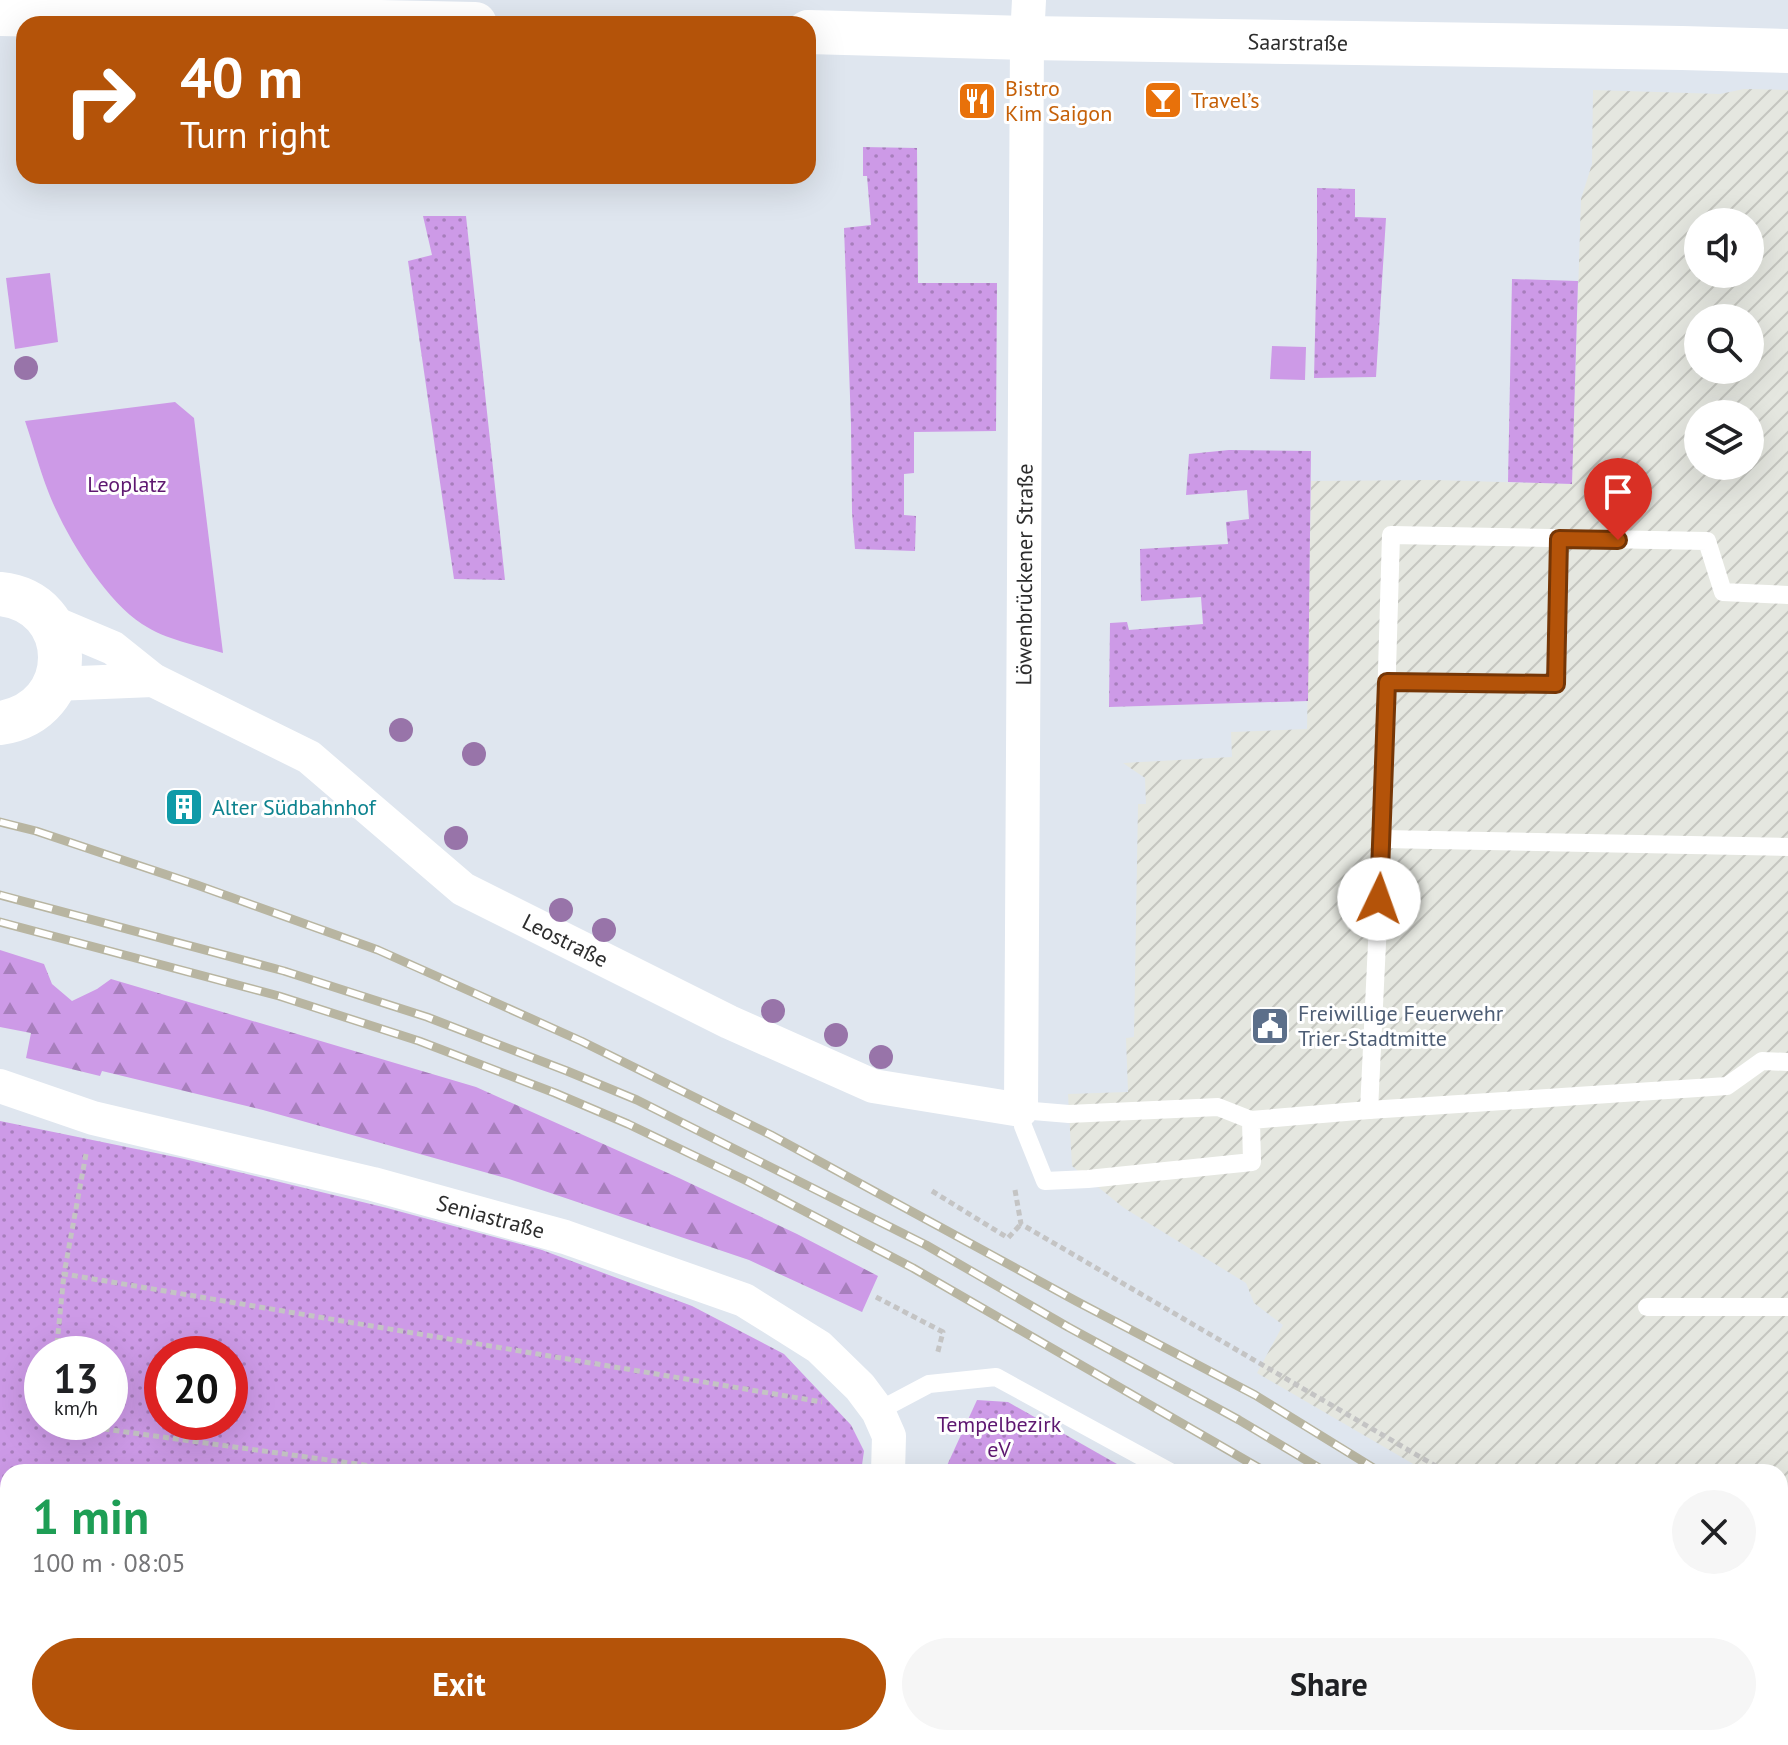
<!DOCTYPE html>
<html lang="en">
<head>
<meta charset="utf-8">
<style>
  :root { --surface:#fff; --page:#f6f6f6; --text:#202124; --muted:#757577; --accent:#b45309 }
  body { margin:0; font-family:"PT Sans",sans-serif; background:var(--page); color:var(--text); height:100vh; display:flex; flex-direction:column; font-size:30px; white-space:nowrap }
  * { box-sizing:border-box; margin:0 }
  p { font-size:26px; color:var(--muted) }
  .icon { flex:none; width:44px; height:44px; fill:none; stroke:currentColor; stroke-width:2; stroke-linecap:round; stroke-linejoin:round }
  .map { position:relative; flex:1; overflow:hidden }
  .panel { position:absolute; left:0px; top:1464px; width:1788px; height:282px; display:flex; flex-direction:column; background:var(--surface); border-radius:24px 24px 0 0; box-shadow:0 8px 32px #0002 }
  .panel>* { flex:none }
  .guide { position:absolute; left:16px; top:16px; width:800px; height:168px; border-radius:24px; box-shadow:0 8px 32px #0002; background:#b45309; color:#fff; overflow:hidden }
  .fabs { position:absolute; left:1684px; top:208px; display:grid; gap:16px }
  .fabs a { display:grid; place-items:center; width:80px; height:80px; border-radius:50%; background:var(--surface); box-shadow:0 8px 32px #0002; font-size:40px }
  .speed { position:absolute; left:24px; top:1336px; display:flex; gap:16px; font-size:40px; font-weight:700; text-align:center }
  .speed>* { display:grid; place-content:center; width:104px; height:104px; border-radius:50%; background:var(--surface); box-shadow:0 8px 32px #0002; line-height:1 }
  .speed small { font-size:20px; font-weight:400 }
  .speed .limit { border:12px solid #d22; background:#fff; color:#111 }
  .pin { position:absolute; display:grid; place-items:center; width:68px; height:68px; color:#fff; margin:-82px -34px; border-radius:50% 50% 50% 0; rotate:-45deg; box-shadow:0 0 8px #0007 }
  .pin .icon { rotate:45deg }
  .me { position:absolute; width:88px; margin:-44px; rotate:3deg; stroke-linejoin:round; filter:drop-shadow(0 0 6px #0008) }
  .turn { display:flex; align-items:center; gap:28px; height:168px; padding:0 32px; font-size:36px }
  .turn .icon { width:104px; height:104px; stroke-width:2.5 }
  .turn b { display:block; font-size:56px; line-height:68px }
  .round { display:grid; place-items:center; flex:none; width:84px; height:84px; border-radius:42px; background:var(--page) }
  .headline { display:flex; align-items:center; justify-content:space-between; height:136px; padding:0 32px }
  h1 { font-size:48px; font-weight:700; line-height:60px; color:#1e9e55 }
  .action { display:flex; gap:16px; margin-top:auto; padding:16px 32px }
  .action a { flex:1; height:92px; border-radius:48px; background:var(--accent); color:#fff; font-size:32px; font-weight:700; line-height:92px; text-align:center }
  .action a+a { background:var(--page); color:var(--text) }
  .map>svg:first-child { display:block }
</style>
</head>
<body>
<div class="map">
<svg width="1788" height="1745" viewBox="0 0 1788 1745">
  <defs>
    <pattern id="industrial-furrows" width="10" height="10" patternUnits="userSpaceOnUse" patternTransform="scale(2)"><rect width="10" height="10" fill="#e5e7e0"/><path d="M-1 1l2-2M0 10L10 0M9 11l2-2" fill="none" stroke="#c5c6c0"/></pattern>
    <pattern id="forest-firs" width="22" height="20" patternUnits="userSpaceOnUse" patternTransform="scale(2)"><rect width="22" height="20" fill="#cd9ae7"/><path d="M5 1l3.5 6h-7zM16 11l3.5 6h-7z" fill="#a77ebc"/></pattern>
    <pattern id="garden-dots" width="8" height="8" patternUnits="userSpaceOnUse" patternTransform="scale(2)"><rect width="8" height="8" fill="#cd9ae7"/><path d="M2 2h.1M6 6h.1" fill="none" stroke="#a77ebc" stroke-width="1.8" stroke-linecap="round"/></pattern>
  </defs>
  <rect width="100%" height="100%" fill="#dfe6ef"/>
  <path fill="url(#industrial-furrows)" fill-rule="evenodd" d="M 1744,89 L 1788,90 L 1788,1668 L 1780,1663 L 1780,1472 L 1427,1472 L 1257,1373 L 1283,1325 L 1254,1303 L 1246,1283 L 1124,1208 L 1072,1166 L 1068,1094 L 1128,1092 L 1126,1038 L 1134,1037 L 1138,804 L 1146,804 L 1145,778 L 1123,763 L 1232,757 L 1231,732 L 1307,729 L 1311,481 L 1434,480 L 1572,484 L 1581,199 L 1592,164 L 1593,90 L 1720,94 ZM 1698,222 L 1750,222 L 1750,274 L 1698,274 ZM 1698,318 L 1750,318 L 1750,370 L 1698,370 ZM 1698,414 L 1750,414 L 1750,466 L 1698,466 Z"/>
  <path fill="#ced9f1" d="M 0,1580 L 8,1583 L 8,1738 L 540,1738 L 543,1745 L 0,1745 Z"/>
  <g fill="#cd9ae7">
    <path d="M 50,273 L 58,342 L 15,349 L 6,278 Z"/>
    <path d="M 1272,346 L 1306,347 L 1305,380 L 1270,379 Z"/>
    <path d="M 175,402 L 194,418 L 223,653 C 196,645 166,640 142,624 C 104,599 64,533 48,491 C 39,468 33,444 25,421 Z"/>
  </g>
  <path fill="url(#forest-firs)" d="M 0,950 L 44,964 L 52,984 L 72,1001 L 97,989 L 111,979 L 476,1087 L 679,1178 L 797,1234 L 878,1276 L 862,1312 L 749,1260 L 509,1179 L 263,1110 L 102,1071 L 100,1076 L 26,1058 L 31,1033 L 0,1027 Z"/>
  <g fill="url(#garden-dots)" fill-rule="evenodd">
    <path d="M 863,147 L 917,148 L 918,283 L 997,283 L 996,431 L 914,432 L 914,473 L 904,474 L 904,515 L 916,516 L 915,551 L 855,549 L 852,512 L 851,424 L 844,228 L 871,225 L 867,176 L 863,176 Z"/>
    <path d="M 1317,188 L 1355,189 L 1355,217 L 1386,218 L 1376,377 L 1314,378 L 1317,251 Z"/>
    <path d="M 423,216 L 466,216 L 505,580 L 454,579 L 408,261 L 432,255 Z"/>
    <path d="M 1512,279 L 1578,281 L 1572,484 L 1508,482 Z"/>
    <path d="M 1229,450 L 1311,451 L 1308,701 L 1109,707 L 1110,623 L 1127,622 L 1129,630 L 1203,624 L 1201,597 L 1141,601 L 1140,549 L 1228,544 L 1226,522 L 1249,519 L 1247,490 L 1186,495 L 1189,454 Z"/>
    <path d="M 0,1121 L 180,1158 L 387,1208 L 542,1250 L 692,1306 L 784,1354 L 851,1425 L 864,1451 L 861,1472 L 8,1472 L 8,1566 L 0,1564 ZM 110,1354 L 110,1422 L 42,1422 L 42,1354 ZM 230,1354 L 230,1422 L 162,1422 L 162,1354 Z"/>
    <path d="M 977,1400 L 1008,1402 L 1131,1472 L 944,1472 Z"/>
    <path d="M 1025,1738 L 1642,1738 L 1654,1745 L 1031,1745 Z"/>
  </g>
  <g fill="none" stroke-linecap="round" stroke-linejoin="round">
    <g stroke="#c4c4c4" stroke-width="5" stroke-dasharray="6 4" stroke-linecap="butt">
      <path d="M 86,1154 L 64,1274 L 822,1402"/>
      <path d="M 1015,1190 L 1021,1224 L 1446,1472"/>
      <path d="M 932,1191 L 1008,1238 L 1021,1224"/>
      <path d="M 876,1297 L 943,1332 L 937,1355"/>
      <path d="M 56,1354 L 64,1274"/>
      <path d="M 54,1422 L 415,1472"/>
      <path d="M 0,1572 L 8,1573"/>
      <path d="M 1780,1646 L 1788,1651"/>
      <path d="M 1014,1738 L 1019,1745"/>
      <path d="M 1098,1738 L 1109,1745"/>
    </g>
    <g stroke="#fff" stroke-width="18">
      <path d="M 1387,682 L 1556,684 L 1559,539"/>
      <path d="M 1382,839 L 1391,535 L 1707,541 L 1723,592 L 1788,595"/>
      <path d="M 1369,1110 L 1382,839 L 1788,847"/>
      <path d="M 1251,1120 L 1252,1162 L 1088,1179 L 1045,1181 L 1023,1126 L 1021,1110 L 1069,1114 L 1218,1107 L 1251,1120 L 1369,1110 L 1727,1086 L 1762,1061 L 1788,1062"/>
      <path d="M 1647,1307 L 1788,1307"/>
      <path d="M 878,1411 L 929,1384 L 996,1377 L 1170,1472"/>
      <path d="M 1589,1738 L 1600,1745"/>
    </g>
    <g stroke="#fff" stroke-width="34">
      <path id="s1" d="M 49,621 L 113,648 L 153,680 L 309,757 L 463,889 L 729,1022 L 873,1086 L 1021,1110 L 1027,38 L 1029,0"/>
      <path d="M 55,684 L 153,680"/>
      <path id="s2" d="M 0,1086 L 93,1118 L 373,1184 L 565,1237 L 744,1300 L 819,1347 L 860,1387 L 878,1411 L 889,1436 L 888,1472"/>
    </g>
    <g stroke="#fff" stroke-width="44">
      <path d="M 0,14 L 475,24"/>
      <path id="s3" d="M 808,32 L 1027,38 L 1682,48 L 1788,51"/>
      <path d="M 0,594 C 79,602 81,711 0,723"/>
    </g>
    <defs>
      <g id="rail">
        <path d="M 0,822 L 36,831 L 197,885 L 378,950 L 581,1041 L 771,1135 L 1076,1301 L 1255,1395 L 1380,1472"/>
        <path d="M 0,895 L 284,971 L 427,1017 L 567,1071 L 637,1100 L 926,1245 L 1068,1327 L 1239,1420 L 1326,1472"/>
        <path d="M 0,922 L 279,996 L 419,1041 L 555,1093 L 628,1124 L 747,1181 L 913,1268 L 1266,1472"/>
        <path d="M 1780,1717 L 1788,1722"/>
        <path d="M 1701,1738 L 1712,1745"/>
        <path d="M 1765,1738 L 1776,1745"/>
      </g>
    </defs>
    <use href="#rail" stroke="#b8b5a1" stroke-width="9"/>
    <use href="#rail" stroke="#fff" stroke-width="6" stroke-dasharray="18" stroke-linecap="butt"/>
  </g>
  <g fill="#9874a9">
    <circle cx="26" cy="368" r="12"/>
    <circle cx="401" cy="730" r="12"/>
    <circle cx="474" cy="754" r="12"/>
    <circle cx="456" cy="838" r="12"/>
    <circle cx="561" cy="910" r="12"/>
    <circle cx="604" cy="930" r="12"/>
    <circle cx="773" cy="1011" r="12"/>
    <circle cx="836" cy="1035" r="12"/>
    <circle cx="881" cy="1057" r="12"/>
  </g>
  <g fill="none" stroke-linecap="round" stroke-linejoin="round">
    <defs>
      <path id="route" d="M 1379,899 L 1387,682 L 1556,684 L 1559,539 L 1618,540"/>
    </defs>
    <use href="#route" stroke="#753606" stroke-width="20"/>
    <use href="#route" stroke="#b45309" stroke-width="14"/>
  </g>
  <defs>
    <symbol id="bar-square" viewBox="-11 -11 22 22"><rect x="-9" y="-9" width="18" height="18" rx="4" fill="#e8710a" stroke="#fff"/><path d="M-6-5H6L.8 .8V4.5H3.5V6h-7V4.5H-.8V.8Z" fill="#fff"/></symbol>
    <symbol id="restaurant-square" viewBox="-11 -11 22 22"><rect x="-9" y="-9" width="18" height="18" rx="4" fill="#e8710a" stroke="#fff"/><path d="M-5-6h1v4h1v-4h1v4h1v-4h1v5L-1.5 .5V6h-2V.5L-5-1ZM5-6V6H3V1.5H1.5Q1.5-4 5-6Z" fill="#fff"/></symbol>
    <symbol id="building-square" viewBox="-11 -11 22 22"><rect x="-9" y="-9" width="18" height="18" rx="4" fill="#0f9aa8" stroke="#fff"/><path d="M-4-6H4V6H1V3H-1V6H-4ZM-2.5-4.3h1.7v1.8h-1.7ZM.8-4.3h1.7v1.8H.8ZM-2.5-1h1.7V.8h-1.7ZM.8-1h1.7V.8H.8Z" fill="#fff"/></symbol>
    <symbol id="civic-square" viewBox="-11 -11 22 22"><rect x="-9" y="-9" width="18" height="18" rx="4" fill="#5c6f8a" stroke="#fff"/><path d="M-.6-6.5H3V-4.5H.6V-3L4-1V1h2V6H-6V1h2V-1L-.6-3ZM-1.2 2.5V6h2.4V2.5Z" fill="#fff"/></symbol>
  </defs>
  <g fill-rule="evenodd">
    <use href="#bar-square" x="1141" y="78" width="44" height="44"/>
    <use href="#restaurant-square" x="955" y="79" width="44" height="44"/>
    <use href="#building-square" x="162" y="785" width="44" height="44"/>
    <use href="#civic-square" x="1248" y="1004" width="44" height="44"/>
  </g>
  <g text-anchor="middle" stroke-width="6" stroke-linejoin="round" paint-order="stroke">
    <g font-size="22" fill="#2d2d2d" stroke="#fff">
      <text dy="8" stroke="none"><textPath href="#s3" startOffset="490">Saarstraße</textPath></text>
      <text dy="8" stroke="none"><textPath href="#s1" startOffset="1638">Löwenbrückener Straße</textPath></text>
      <text dy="8" stroke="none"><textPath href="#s1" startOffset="612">Leostraße</textPath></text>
      <text dy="8" stroke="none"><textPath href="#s2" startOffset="508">Seniastraße</textPath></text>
    </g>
    <g font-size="22" fill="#c56008" stroke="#fff" text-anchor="start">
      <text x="1005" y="96">Bistro<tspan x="1005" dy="25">Kim Saigon</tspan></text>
      <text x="1191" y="108">Travel’s</text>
    </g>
    <g font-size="22" fill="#5e1770" stroke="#fff">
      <text x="127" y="492">Leoplatz</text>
      <text x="999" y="1432">Tempelbezirk<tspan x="999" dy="25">eV</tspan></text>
    </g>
    <g font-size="22" fill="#0d838f" stroke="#fff" text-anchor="start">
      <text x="212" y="815">Alter Südbahnhof</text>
    </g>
    <g font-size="22" fill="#4e5e75" stroke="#fff" text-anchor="start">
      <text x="1298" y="1021">Freiwillige Feuerwehr<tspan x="1298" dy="25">Trier-Stadtmitte</tspan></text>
    </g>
  </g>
</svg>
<div class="fabs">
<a><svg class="icon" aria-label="sound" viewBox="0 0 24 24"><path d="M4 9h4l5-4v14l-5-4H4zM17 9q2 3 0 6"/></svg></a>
<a><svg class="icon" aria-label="search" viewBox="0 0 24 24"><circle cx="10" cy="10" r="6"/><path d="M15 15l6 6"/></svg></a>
<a><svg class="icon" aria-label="layers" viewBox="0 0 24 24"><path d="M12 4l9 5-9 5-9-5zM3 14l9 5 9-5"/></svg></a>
</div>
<div class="speed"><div>13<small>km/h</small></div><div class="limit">20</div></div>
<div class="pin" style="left:1618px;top:540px;background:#d93025"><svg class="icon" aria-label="arrive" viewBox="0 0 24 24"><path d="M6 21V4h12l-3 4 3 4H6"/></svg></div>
<svg class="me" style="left:1379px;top:899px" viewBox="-20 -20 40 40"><circle r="19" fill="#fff"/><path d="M0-13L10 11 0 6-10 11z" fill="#b45309"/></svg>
<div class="guide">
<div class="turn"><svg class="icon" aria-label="right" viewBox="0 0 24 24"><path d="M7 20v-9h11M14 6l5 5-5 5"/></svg><div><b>40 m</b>Turn right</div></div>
</div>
<section class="panel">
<div class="headline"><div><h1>1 min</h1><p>100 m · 08:05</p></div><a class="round"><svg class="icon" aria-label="close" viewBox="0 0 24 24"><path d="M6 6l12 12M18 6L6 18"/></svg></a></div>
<div class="action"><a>Exit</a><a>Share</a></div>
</section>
</div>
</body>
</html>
